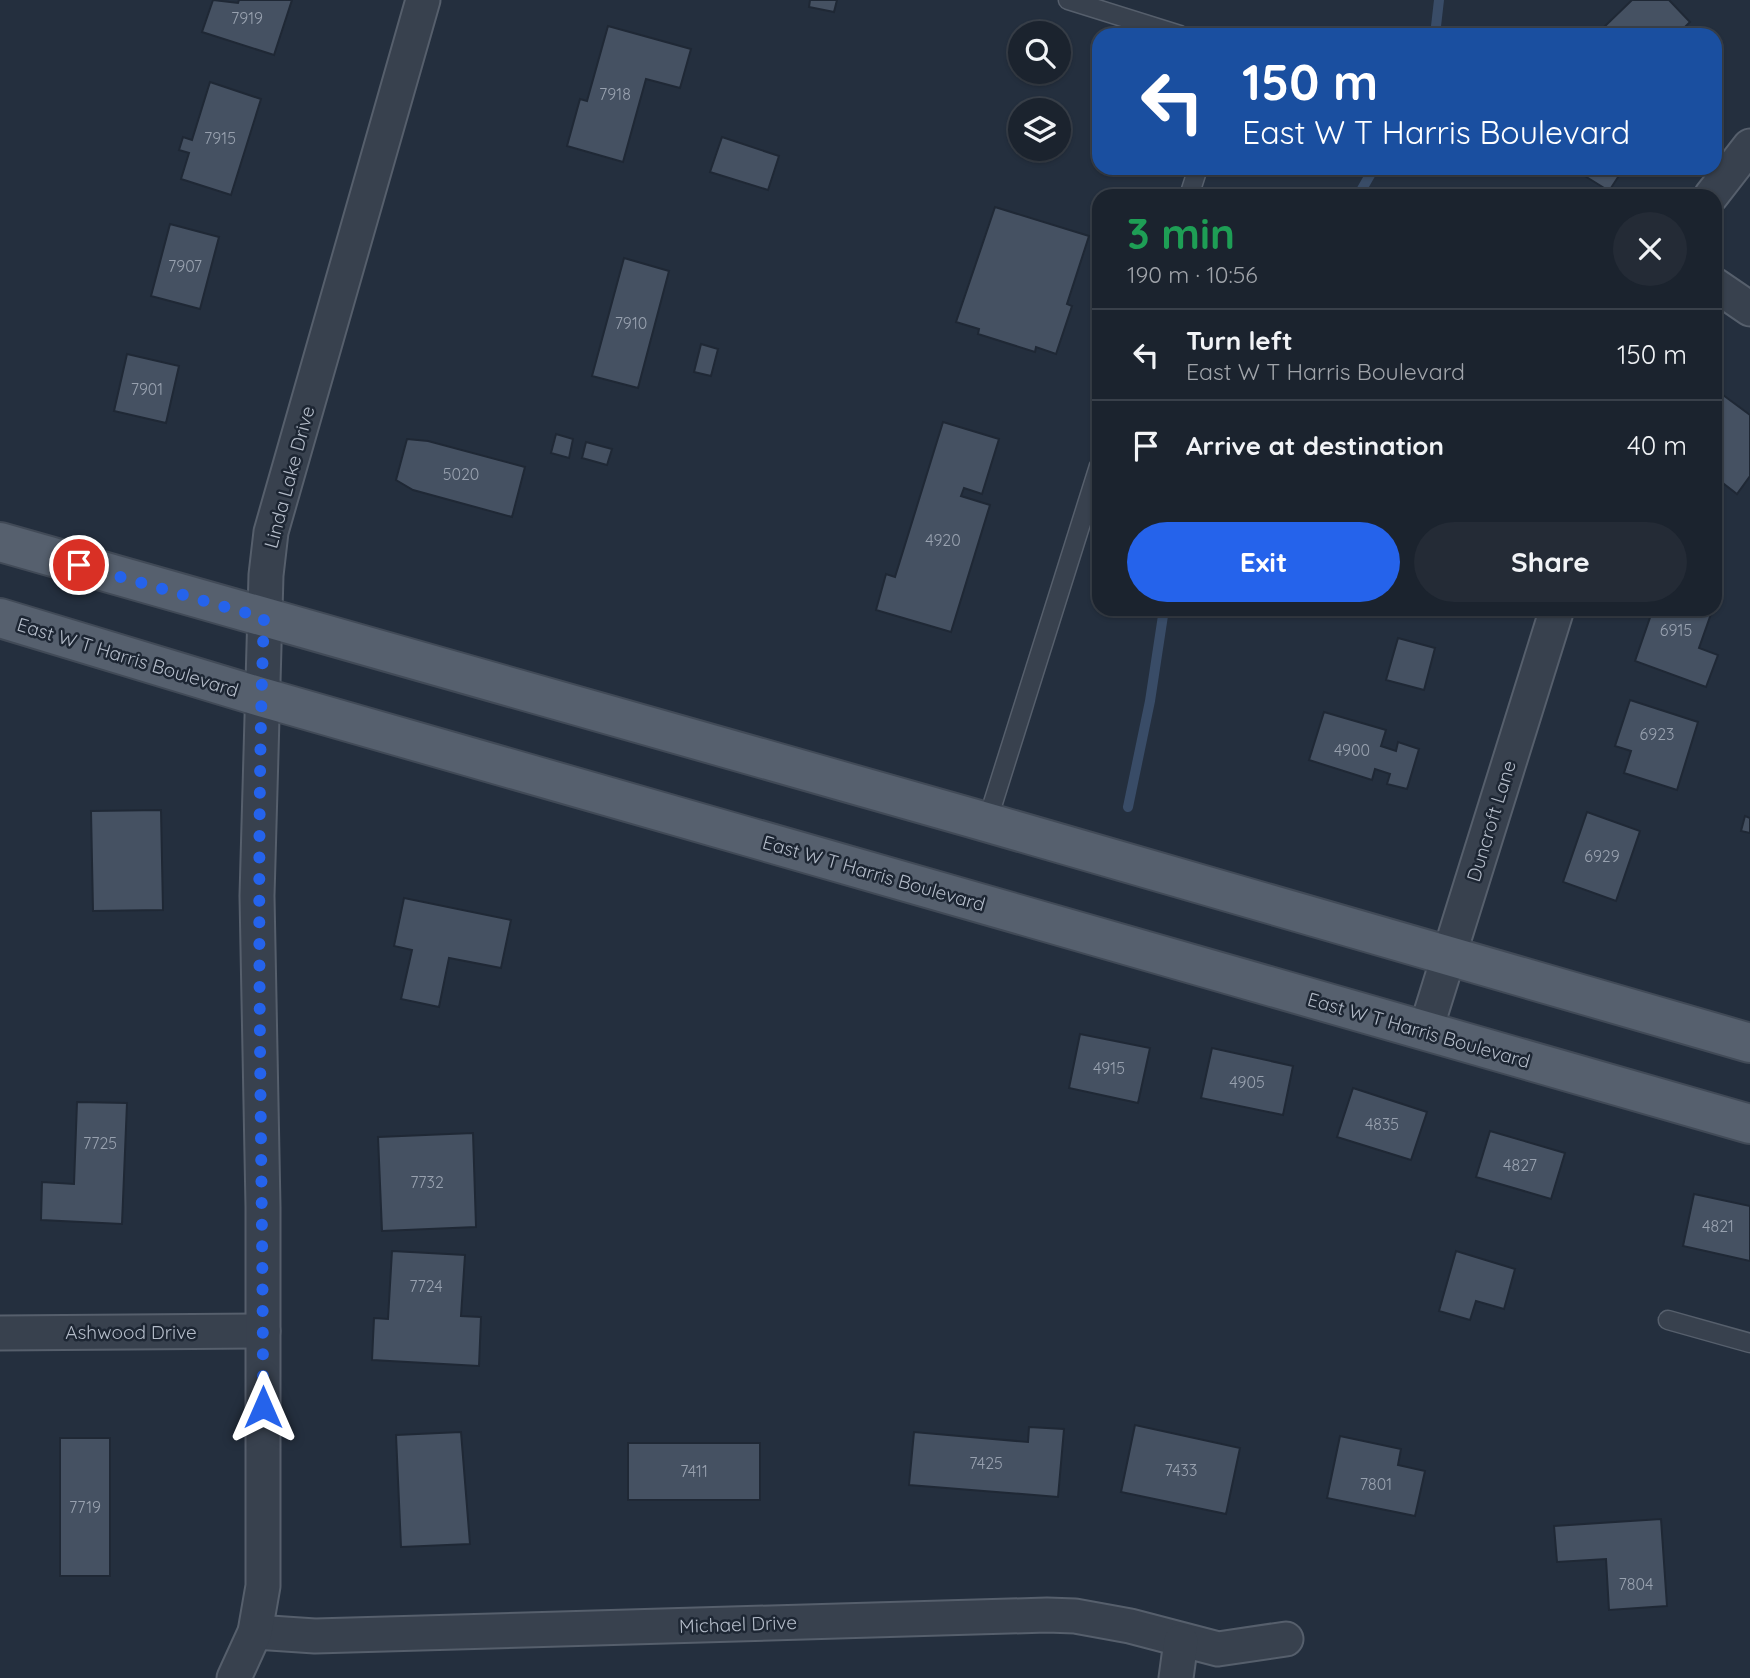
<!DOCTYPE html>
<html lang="en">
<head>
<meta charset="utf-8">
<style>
  :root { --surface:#1b232e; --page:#242b36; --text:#f1f3f6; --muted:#a0a4aa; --line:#39404a; --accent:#2563eb }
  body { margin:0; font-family:Quicksand,sans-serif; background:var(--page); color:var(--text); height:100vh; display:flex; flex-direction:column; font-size:26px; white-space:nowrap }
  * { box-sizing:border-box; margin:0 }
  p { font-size:23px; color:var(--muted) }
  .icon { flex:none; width:38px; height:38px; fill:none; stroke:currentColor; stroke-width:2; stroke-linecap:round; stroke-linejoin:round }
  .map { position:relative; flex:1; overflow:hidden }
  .drawer { position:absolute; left:1092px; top:189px; width:630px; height:427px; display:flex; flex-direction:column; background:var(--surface); border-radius:21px; box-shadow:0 2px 5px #0004,0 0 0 2px var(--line) }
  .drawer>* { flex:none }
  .guide { position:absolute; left:1092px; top:28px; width:630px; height:147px; border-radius:21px; box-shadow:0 2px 5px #0004,0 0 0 2px var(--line); background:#1a4fa0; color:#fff; overflow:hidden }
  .fabs { position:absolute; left:1008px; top:21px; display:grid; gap:14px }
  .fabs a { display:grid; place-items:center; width:63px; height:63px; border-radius:50%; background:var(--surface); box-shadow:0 2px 5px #0004,0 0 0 2px var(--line); font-size:35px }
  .pin { position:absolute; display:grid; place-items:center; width:60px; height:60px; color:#fff; margin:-30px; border:4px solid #fff; border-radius:50%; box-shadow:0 2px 7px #0007 }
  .me { position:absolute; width:77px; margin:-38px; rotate:0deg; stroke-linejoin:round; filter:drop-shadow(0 0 5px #0008) }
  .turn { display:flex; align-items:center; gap:24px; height:147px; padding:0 35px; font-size:32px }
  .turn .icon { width:91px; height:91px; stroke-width:2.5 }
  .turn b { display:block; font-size:49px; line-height:60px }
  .round { display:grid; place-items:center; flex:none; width:74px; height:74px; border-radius:37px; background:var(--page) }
  .headline { display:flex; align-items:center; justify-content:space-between; height:119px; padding:0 35px }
  h1 { font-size:42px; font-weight:700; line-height:52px; color:#1e9e55 }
  .primary-button { display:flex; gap:14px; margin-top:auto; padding:14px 35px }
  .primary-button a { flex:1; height:80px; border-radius:42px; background:var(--accent); color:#fff; font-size:28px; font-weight:700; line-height:80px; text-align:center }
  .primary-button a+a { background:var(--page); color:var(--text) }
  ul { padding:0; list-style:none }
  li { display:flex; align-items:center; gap:21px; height:91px; padding:0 35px; border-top:2px solid var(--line) }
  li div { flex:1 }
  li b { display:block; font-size:26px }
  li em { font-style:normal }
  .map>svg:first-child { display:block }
</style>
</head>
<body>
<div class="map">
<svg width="1750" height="1678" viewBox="0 0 1750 1678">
  <rect width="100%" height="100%" fill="#242f3e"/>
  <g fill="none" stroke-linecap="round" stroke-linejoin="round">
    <g stroke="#394c67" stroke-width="10">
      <path d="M 1435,35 L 1439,0"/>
      <path d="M 1358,196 L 1374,168"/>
      <path d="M 1128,807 L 1150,701 L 1164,609"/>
    </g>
  </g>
  <g fill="#455162" stroke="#1f2835" stroke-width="2">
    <path d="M 213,0 L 238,3 L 239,0 L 292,0 L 274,55 L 202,32 Z"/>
    <path d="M 810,0 L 837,0 L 834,12 L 809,7 Z"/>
    <path d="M 1632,0 L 1669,0 L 1690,22 L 1677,35 L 1608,35 L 1602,29 Z"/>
    <path d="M 608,26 L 691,49 L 680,88 L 646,79 L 623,162 L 567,146 L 580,99 L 587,101 Z"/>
    <path d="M 210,82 L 261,99 L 231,195 L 181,179 L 189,153 L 179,150 L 183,137 L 192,140 Z"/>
    <path d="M 722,137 L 779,156 L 768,190 L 710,172 Z"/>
    <path d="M 1572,168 L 1624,168 L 1609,191 Z"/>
    <path d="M 995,207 L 1089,236 L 1067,304 L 1072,306 L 1056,354 L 1036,347 L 1035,352 L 978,334 L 979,329 L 956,322 Z"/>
    <path d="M 170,224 L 219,237 L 200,309 L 151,296 Z"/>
    <path d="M 624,258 L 669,271 L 638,388 L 592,376 Z"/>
    <path d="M 701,344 L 718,349 L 711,376 L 694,372 Z"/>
    <path d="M 127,354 L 179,366 L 166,423 L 114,411 Z"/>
    <path d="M 1723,395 L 1750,415 L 1750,476 L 1737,494 L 1715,477 L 1715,405 Z"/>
    <path d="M 943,422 L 999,439 L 982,494 L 964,488 L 961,496 L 990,505 L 951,632 L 876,610 L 886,574 L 895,577 Z"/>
    <path d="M 556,434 L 573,439 L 569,458 L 551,453 Z"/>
    <path d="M 407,439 L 428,441 L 525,467 L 512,517 L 413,490 L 396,480 Z"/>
    <path d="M 586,442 L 612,449 L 607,465 L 582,458 Z"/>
    <path d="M 1653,609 L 1712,611 L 1699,648 L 1718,655 L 1706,687 L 1635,661 Z"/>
    <path d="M 1398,638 L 1435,648 L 1424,690 L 1386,680 Z"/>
    <path d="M 1630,700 L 1698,722 L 1677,790 L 1624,773 L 1631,751 L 1615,746 Z"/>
    <path d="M 1324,712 L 1386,730 L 1381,746 L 1396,751 L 1398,742 L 1419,749 L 1407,789 L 1387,784 L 1390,774 L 1375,769 L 1372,780 L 1309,760 Z"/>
    <path d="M 161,810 L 163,910 L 93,911 L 91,811 Z"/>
    <path d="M 1587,812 L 1640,831 L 1616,901 L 1563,882 Z"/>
    <path d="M 1745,816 L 1750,818 L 1750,833 L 1741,831 Z"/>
    <path d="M 404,898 L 511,920 L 501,968 L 449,958 L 439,1007 L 401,999 L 412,950 L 394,946 Z"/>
    <path d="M 1080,1034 L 1150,1048 L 1138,1103 L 1069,1088 Z"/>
    <path d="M 1212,1048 L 1293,1066 L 1283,1115 L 1201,1098 Z"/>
    <path d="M 1353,1088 L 1427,1112 L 1411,1160 L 1337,1137 Z"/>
    <path d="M 77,1102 L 127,1103 L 122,1224 L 41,1220 L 42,1182 L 74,1184 Z"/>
    <path d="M 1490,1131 L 1565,1153 L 1551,1199 L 1476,1177 Z"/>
    <path d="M 473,1133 L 476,1227 L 382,1231 L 378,1137 Z"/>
    <path d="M 1694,1194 L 1750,1206 L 1750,1261 L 1683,1246 Z"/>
    <path d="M 392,1251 L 465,1255 L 461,1316 L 481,1317 L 479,1366 L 372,1360 L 374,1318 L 388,1319 Z"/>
    <path d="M 1456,1251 L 1515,1269 L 1504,1309 L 1476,1301 L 1470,1320 L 1439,1311 Z"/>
    <path d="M 1135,1425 L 1240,1448 L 1226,1514 L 1121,1492 Z"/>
    <path d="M 1029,1427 L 1064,1429 L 1058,1497 L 909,1485 L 914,1432 L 1028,1442 Z"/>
    <path d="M 461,1432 L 470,1544 L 401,1547 L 396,1435 Z"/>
    <path d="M 1340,1436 L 1401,1449 L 1398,1465 L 1425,1471 L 1415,1516 L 1327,1498 Z"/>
    <rect x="60" y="1438" width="50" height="138"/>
    <rect x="628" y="1443" width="132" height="57"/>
    <path d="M 1661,1519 L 1667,1606 L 1609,1610 L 1606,1559 L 1557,1562 L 1554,1526 Z"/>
  </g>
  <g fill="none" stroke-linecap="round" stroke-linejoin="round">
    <defs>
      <g id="lane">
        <path d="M 1068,0 L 1180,35"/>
        <path d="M 1189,196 L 1198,168"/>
        <path d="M 987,822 L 1099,466"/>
        <path d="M 1668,1320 L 1750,1343"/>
      </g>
      <g id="street">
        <path d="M 1711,196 L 1750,146"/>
        <path d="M 1715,285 L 1750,309"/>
        <path d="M 1425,1032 L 1557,609"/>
        <path d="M 0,1333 L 263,1331"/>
        <path d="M 255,1632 L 315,1636 L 1047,1615 L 1075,1616 L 1130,1626 L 1218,1649 L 1286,1639"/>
        <path d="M 234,1678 L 255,1632 L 263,1586 L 263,1207 L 257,896 L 266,575 L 271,532 L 423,0"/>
        <path d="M 1176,1678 L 1181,1641"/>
      </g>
      <g id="primary">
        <path d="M 0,542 L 972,818 L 1750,1043"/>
        <path d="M 0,618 L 261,697 L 1750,1124"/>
      </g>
    </defs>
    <use href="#lane" stroke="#565f6c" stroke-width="21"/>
    <use href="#street" stroke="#565f6c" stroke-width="37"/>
    <use href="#primary" stroke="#414a57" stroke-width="42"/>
    <use href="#lane" stroke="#38414e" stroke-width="18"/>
    <use href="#street" stroke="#38414e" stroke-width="33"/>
    <use href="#primary" stroke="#56606e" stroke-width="38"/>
  </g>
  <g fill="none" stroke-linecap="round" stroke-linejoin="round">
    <path stroke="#2563eb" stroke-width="12" stroke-dasharray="0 21.6" d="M 79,565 L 264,618 C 254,881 263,1144 263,1407"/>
  </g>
  <g text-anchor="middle" stroke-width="5" stroke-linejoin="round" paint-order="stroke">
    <g font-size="16" fill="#98a1af">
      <text x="247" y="24">7919</text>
      <text x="615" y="100">7918</text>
      <text x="220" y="144">7915</text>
      <text x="185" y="272">7907</text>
      <text x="631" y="329">7910</text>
      <text x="147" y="395">7901</text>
      <text x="461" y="480">5020</text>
      <text x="943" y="546">4920</text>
      <text x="1676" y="636">6915</text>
      <text x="1657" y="740">6923</text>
      <text x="1352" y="756">4900</text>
      <text x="1602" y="862">6929</text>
      <text x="1109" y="1074">4915</text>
      <text x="1247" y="1088">4905</text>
      <text x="1382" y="1130">4835</text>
      <text x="100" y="1149">7725</text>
      <text x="1520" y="1171">4827</text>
      <text x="427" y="1188">7732</text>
      <text x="1718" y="1232">4821</text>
      <text x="426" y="1292">7724</text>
      <text x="986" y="1469">7425</text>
      <text x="1181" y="1476">7433</text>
      <text x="694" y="1477">7411</text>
      <text x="1376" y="1490">7801</text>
      <text x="85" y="1513">7719</text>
      <text x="1636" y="1590">7804</text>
    </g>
    <g font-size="19" fill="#b4bcc9" stroke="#1d2633">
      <text transform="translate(289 477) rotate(-75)" y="7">Linda Lake Drive</text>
      <text transform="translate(128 657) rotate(17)" y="7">East W T Harris Boulevard</text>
      <text transform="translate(1491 821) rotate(-73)" y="7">Duncroft Lane</text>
      <text transform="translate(874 873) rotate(16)" y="7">East W T Harris Boulevard</text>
      <text transform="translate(1419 1030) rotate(16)" y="7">East W T Harris Boulevard</text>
      <text x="131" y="1339">Ashwood Drive</text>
      <text transform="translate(738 1624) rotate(-2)" y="7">Michael Drive</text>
    </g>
  </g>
</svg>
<div class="fabs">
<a><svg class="icon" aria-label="search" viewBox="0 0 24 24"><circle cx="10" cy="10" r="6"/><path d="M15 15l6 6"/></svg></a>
<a><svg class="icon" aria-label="layers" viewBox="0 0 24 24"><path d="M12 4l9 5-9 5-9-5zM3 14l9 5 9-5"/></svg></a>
</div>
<div class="pin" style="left:79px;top:565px;background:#d93025"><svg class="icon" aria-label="arrive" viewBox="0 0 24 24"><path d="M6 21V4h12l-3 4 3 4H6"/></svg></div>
<svg class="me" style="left:263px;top:1407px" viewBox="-20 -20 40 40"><path d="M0-17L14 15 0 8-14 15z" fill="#2563eb" stroke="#fff" stroke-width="4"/></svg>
<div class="guide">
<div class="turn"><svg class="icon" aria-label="left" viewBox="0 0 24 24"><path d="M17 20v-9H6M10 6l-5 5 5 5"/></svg><div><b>150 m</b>East W T Harris Boulevard</div></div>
</div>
<section class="drawer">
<div class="headline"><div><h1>3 min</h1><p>190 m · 10:56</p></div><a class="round"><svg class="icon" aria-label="close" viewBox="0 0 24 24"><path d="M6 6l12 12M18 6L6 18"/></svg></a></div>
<ul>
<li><svg class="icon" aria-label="left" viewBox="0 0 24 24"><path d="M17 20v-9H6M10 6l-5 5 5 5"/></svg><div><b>Turn left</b><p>East W T Harris Boulevard</p></div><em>150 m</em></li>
<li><svg class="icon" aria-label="arrive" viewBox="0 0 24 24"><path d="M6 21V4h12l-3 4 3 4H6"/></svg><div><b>Arrive at destination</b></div><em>40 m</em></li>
</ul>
<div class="primary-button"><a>Exit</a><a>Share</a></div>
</section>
</div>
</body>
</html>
